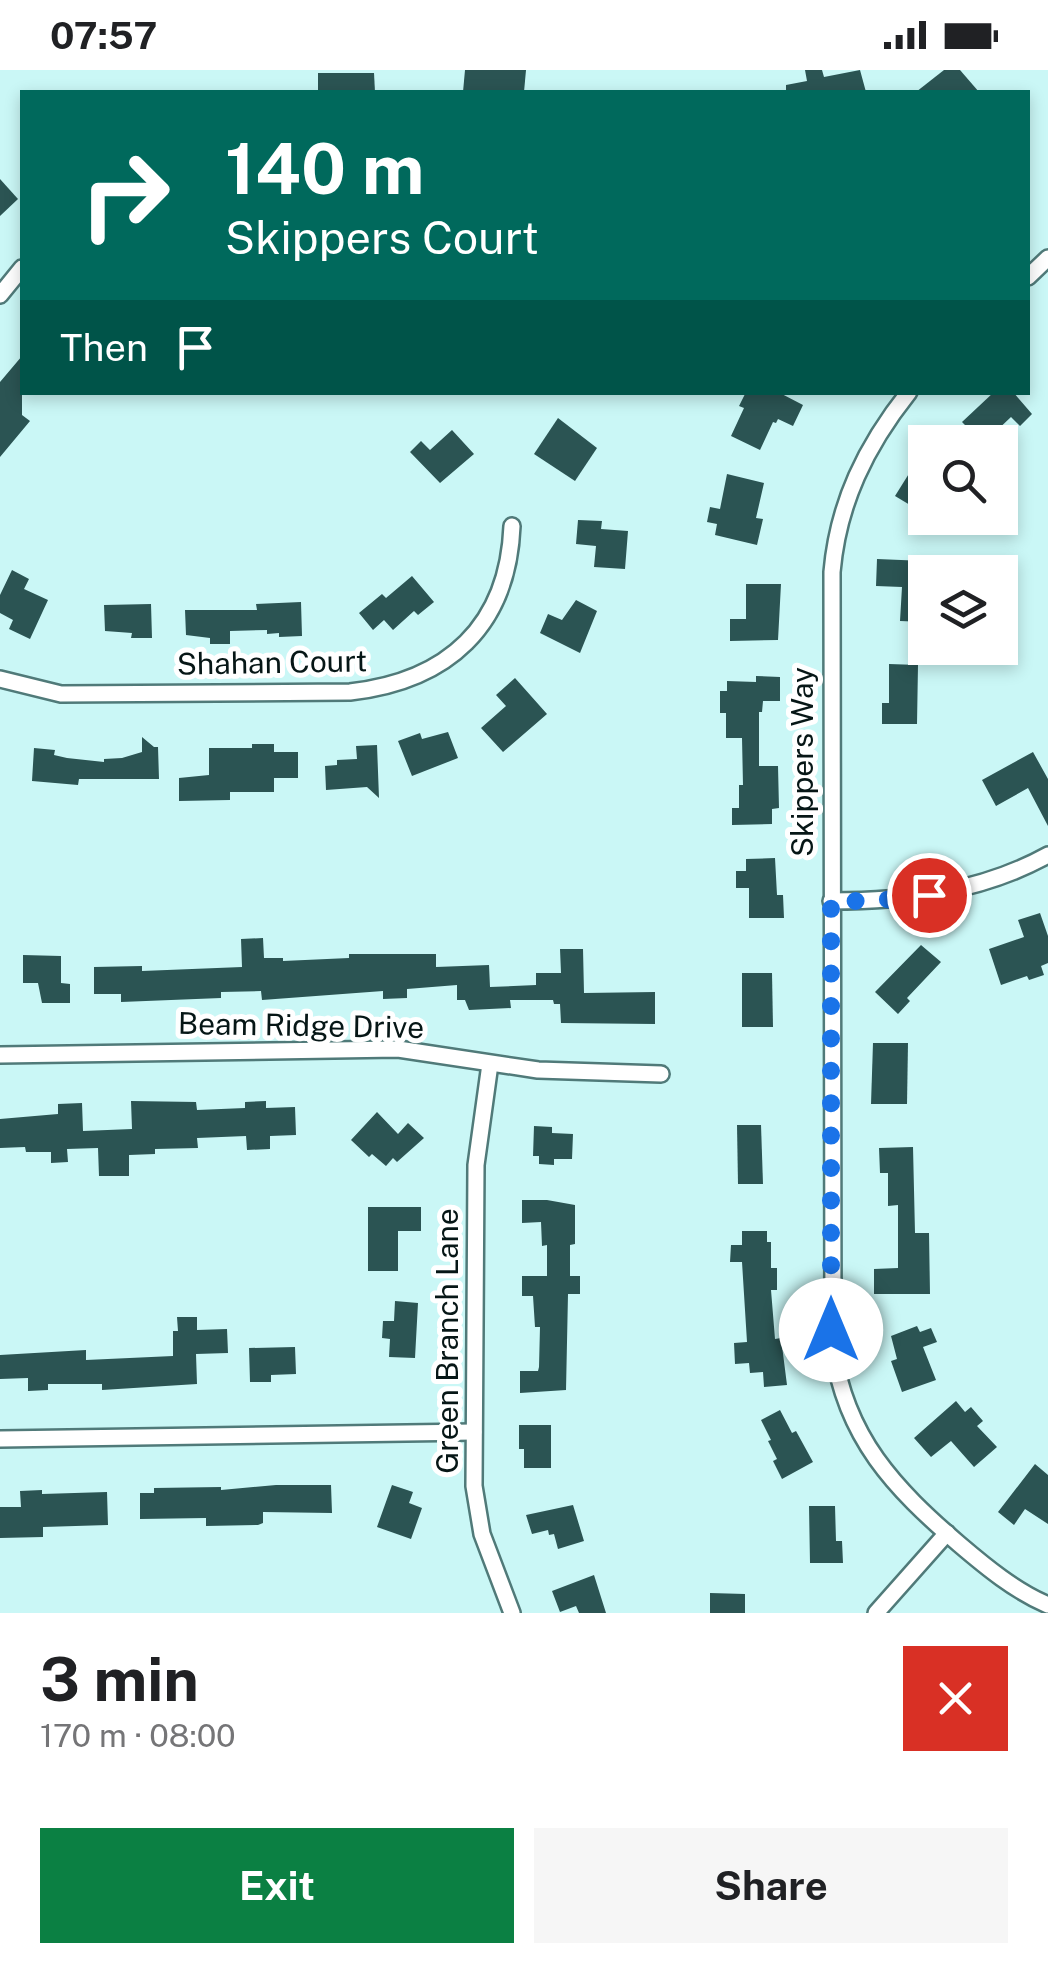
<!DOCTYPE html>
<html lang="en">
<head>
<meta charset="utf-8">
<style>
  :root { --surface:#fff; --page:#f6f6f6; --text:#202124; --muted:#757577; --accent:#0b8043 }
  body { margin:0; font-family:"Public Sans",sans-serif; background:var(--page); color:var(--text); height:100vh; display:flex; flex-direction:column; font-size:38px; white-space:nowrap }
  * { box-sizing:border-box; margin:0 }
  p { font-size:32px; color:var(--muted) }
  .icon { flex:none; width:55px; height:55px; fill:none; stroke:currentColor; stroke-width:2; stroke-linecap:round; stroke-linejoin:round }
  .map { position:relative; height:1543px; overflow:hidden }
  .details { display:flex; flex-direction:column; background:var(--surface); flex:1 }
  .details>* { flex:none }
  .hud { position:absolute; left:20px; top:20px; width:1010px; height:305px; border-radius:0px; box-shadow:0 5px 15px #0003; background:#00695c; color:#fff; overflow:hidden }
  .controls { position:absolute; left:908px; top:355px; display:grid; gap:20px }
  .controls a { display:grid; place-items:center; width:110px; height:110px; border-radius:0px; background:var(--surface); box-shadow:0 5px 15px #0003; font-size:50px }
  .pin { position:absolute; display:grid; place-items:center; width:85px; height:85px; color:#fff; margin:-42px; border:5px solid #fff; border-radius:50%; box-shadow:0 2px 10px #0007 }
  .me { position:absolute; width:110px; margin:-55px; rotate:0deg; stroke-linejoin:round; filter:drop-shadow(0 0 8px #0008) }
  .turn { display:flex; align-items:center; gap:35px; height:210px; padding:0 40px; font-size:45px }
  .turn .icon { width:130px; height:130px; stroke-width:2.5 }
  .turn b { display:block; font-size:70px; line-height:85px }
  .then { display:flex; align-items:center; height:95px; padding:0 40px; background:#0003; gap:20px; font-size:38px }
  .round { display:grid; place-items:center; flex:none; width:105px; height:105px; border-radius:0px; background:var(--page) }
  .head { display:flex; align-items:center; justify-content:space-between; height:170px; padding:0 40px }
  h1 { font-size:60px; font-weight:700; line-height:75px }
  .action { display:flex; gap:20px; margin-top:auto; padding:20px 40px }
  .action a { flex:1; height:115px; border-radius:0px; background:var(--accent); color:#fff; font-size:40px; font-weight:700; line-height:115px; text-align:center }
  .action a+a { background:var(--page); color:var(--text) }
  .status { display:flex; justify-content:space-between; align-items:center; height:70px; padding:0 50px; background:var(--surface); direction:ltr }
  .status svg { height:28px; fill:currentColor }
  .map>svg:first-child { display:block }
</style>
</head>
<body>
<div class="status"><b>07:57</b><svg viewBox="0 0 49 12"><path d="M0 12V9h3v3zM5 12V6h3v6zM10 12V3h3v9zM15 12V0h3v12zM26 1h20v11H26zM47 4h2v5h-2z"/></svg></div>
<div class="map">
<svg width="1048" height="1543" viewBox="0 0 1048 1543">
  <rect width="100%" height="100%" fill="#caf7f6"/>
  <g fill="#2b5453">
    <path d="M 465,0 L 526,0 L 524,22 L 463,22 Z"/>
    <path d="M 805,0 L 822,0 L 824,7 L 860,0 L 866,22 L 786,22 L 786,15 L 807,11 Z"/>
    <path d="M 944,0 L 960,0 L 979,22 L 916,22 Z"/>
    <path d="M 318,3 L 374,3 L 375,22 L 318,22 Z"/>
    <path d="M 0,109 L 18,129 L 0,146 Z"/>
    <path d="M 22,286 L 22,345 L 30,351 L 0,387 L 0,312 Z"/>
    <path d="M 746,322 L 778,322 L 803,335 L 793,356 L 778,349 L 776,353 L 773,352 L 760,380 L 731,366 L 744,338 L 739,336 Z"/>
    <path d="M 994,322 L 1013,322 L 1032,344 L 1020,356 L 1011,347 L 992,365 L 985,358 L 976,366 L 962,352 Z"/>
    <path d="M 558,348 L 597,378 L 575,411 L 534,384 Z"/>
    <path d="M 452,360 L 474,384 L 440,413 L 410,382 L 421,371 L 430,380 Z"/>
    <path d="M 910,402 L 925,411 L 925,444 L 895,426 Z"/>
    <path d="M 727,404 L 764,413 L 756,448 L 763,449 L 757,475 L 715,465 L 717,454 L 707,452 L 710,437 L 720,439 Z"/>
    <path d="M 578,450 L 602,451 L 601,459 L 628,461 L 625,499 L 594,497 L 596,476 L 576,474 Z"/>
    <path d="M 877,489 L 925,491 L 925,552 L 900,551 L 902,517 L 876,516 Z"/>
    <path d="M 12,500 L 29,509 L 24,519 L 48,530 L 30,569 L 9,559 L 13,550 L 0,543 L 0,525 Z"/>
    <path d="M 412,506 L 434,532 L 418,545 L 414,541 L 393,560 L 384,550 L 373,560 L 359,543 L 382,524 L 386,528 Z"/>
    <path d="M 746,514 L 781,514 L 778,570 L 730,571 L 730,549 L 746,549 Z"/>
    <path d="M 576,530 L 597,541 L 580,583 L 540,563 L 548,544 L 562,550 Z"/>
    <path d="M 301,532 L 302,566 L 279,567 L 279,563 L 267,564 L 267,560 L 230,561 L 230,574 L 210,574 L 210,568 L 186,565 L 185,540 L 257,540 L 256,534 Z"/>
    <path d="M 151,534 L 152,568 L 131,568 L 132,563 L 105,561 L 104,535 Z"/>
    <path d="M 889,594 L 918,595 L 917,654 L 882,654 L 882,633 L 889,633 Z"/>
    <path d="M 756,606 L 780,607 L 780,631 L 763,631 L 762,642 L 759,642 L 759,696 L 778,696 L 779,738 L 772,739 L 772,754 L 732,755 L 732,738 L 739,738 L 739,715 L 743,715 L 742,668 L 726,668 L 726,643 L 720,643 L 720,621 L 727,621 L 727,611 L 756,612 Z"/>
    <path d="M 515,608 L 547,644 L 503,682 L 481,658 L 506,636 L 496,625 Z"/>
    <path d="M 448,662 L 458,688 L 412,706 L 398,671 L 420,663 L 422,669 Z"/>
    <path d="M 142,667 L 154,677 L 158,677 L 159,709 L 79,709 L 78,715 L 32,711 L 34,678 L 55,680 L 54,685 L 67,688 L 104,692 L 104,689 L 122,688 L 142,682 Z"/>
    <path d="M 252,674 L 274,674 L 274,682 L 298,682 L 298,708 L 274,708 L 274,722 L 230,722 L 230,730 L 179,731 L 179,708 L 209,705 L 209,678 L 252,678 Z"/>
    <path d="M 377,675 L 379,728 L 367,717 L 326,720 L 325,696 L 337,695 L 337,690 L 357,689 L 356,676 Z"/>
    <path d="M 1033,682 L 1048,709 L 1048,756 L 1028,718 L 996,736 L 982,710 Z"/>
    <path d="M 775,788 L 777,825 L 783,825 L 784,848 L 749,848 L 749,818 L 736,818 L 736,801 L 746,801 L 746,789 Z"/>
    <path d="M 1040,843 L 1048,866 L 1048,893 L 1041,896 L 1044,905 L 1029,910 L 1027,906 L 1001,915 L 989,879 L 1024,867 L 1018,850 Z"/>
    <path d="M 263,868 L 264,888 L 283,888 L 283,891 L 349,888 L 349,884 L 436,884 L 436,897 L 489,895 L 490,917 L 536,915 L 536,903 L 561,903 L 560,879 L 583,879 L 584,923 L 655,922 L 655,954 L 561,953 L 560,934 L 554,934 L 553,930 L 510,930 L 511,938 L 469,940 L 465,930 L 457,930 L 457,915 L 407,919 L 407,928 L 383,929 L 383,921 L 262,930 L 261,921 L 221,922 L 221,928 L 121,932 L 121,924 L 94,924 L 94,897 L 142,896 L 142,901 L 242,897 L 241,869 Z"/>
    <path d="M 921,875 L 941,892 L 907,928 L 910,931 L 898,944 L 875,922 Z"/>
    <path d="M 23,885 L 61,886 L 61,913 L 70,914 L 70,933 L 42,933 L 38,913 L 23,913 Z"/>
    <path d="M 742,903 L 772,903 L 773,957 L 742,957 Z"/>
    <path d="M 873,973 L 908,973 L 907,1034 L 871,1034 Z"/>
    <path d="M 131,1031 L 196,1032 L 197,1040 L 245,1038 L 245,1032 L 266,1031 L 266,1038 L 295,1037 L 296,1065 L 270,1066 L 270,1079 L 247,1080 L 246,1066 L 197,1068 L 198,1078 L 155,1079 L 155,1084 L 129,1085 L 129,1106 L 99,1106 L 98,1078 L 67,1079 L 68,1092 L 51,1093 L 51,1082 L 26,1082 L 25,1077 L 0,1078 L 0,1049 L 58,1044 L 58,1034 L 82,1033 L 83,1061 L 132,1059 Z"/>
    <path d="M 377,1042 L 398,1064 L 408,1053 L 424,1068 L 397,1092 L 393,1088 L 386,1096 L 372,1084 L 369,1087 L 351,1070 Z"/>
    <path d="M 737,1055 L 761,1055 L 763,1114 L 738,1114 Z"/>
    <path d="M 534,1056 L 552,1057 L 552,1063 L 573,1064 L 572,1089 L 554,1089 L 554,1095 L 539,1094 L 539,1086 L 533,1086 Z"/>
    <path d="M 913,1077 L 915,1163 L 929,1163 L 930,1224 L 874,1224 L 874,1199 L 898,1198 L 898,1135 L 888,1136 L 888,1103 L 880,1103 L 879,1078 Z"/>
    <path d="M 522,1130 L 547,1130 L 575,1135 L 575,1174 L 570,1175 L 570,1206 L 580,1206 L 580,1224 L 568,1224 L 566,1320 L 520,1323 L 520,1301 L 538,1301 L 539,1297 L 540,1257 L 535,1257 L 533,1226 L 522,1226 L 522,1206 L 547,1206 L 547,1175 L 542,1176 L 541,1152 L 522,1153 Z"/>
    <path d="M 368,1137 L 421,1137 L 421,1161 L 398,1161 L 398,1201 L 368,1201 Z"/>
    <path d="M 742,1161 L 767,1161 L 767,1172 L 771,1172 L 771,1198 L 777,1198 L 777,1220 L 771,1220 L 775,1269 L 781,1268 L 787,1315 L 764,1317 L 763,1302 L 750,1303 L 749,1293 L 735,1294 L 734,1273 L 747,1272 L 742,1192 L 730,1192 L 731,1175 L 742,1175 Z"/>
    <path d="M 395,1231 L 418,1233 L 415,1288 L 389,1287 L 390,1269 L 382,1268 L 383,1251 L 394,1251 Z"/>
    <path d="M 177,1247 L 197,1247 L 197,1260 L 227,1259 L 228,1283 L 196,1284 L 197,1314 L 102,1320 L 102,1314 L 48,1314 L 48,1320 L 28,1321 L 28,1308 L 0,1309 L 0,1285 L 86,1280 L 86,1290 L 173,1286 L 173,1261 L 178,1261 Z"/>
    <path d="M 917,1256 L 920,1262 L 931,1258 L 937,1272 L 923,1277 L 936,1310 L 902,1322 L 891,1291 L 897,1289 L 891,1266 Z"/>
    <path d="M 295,1277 L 296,1304 L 271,1305 L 271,1312 L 250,1312 L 249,1278 Z"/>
    <path d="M 956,1331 L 965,1342 L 971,1337 L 983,1351 L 977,1356 L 997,1377 L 974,1397 L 951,1371 L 931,1387 L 914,1368 Z"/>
    <path d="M 780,1340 L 792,1363 L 796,1361 L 813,1392 L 782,1409 L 773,1391 L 777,1389 L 768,1371 L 771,1370 L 761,1350 Z"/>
    <path d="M 519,1355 L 551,1355 L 551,1398 L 524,1398 L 524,1379 L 519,1379 Z"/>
    <path d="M 1035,1394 L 1048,1405 L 1048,1454 L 1025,1439 L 1014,1455 L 998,1442 Z"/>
    <path d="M 276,1415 L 331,1415 L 332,1443 L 263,1442 L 263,1453 L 258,1455 L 206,1456 L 206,1448 L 140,1449 L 140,1423 L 154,1423 L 154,1418 L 221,1417 L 221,1420 Z"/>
    <path d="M 392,1415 L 413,1422 L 409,1433 L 422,1438 L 411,1469 L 377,1457 Z"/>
    <path d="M 42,1420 L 42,1424 L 107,1422 L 108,1455 L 43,1457 L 43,1467 L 0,1468 L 0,1437 L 21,1437 L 20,1421 Z"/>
    <path d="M 573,1435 L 584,1471 L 558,1479 L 554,1464 L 549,1465 L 548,1460 L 532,1464 L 526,1445 Z"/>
    <path d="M 809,1436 L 835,1436 L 836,1471 L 842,1471 L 843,1493 L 810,1493 Z"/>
    <path d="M 594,1505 L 606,1543 L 579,1543 L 576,1536 L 560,1542 L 552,1521 Z"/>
    <path d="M 710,1523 L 745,1524 L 745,1543 L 710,1543 Z"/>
  </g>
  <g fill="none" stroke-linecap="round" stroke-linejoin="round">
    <defs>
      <g id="minor">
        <path d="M 1028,207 L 1048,188"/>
        <path d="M 0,225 L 22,198"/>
        <path d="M 909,322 C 866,376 838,433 832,502 L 833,1279 C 846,1368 894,1418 959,1474 C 986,1497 1015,1521 1048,1535"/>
        <path d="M 0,609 L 61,624 L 350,622 C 448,611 508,556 512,456"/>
        <path d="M 831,831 C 906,831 981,822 1048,785"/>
        <path d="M 0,985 L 398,979 L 538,1000 L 661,1004"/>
        <path d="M 490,994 L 476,1095 L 474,1416 L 482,1464 L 512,1543"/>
        <path d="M 0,1369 L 474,1362"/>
        <path d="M 876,1543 L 947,1463"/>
      </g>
    </defs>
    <use href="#minor" stroke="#507a79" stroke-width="20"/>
    <use href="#minor" stroke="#fff" stroke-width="15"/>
  </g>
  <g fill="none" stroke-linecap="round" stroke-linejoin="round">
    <path stroke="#1a73e8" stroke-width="18" stroke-dasharray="0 32.4" d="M 831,1260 L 831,831 L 874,831 L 929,825"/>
  </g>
  <g text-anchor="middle" stroke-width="10" stroke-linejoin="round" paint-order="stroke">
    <g font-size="30" fill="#061616" stroke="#fff">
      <text transform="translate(272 593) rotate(-1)" y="10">Shahan Court</text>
      <text transform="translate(803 692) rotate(-90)" y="10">Skippers Way</text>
      <text transform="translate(301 956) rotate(1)" y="10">Beam Ridge Drive</text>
      <text transform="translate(448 1271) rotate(-90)" y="10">Green Branch Lane</text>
    </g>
  </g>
</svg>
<div class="controls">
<a><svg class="icon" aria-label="search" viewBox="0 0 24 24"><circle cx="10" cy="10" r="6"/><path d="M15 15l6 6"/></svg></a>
<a><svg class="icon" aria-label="layers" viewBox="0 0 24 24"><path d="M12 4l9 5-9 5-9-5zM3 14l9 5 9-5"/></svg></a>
</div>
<div class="pin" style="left:929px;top:825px;background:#d93025"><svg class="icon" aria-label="arrive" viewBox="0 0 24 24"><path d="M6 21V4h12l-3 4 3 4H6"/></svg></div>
<svg class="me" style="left:831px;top:1260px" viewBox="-20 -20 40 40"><circle r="19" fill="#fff"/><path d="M0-13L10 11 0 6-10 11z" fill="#1a73e8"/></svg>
<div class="hud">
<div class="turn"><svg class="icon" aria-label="right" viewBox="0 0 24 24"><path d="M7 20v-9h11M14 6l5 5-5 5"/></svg><div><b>140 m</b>Skippers Court</div></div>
<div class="then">Then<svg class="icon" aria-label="arrive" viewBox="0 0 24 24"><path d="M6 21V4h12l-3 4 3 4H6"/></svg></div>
</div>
</div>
<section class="details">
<div class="head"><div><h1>3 min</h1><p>170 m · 08:00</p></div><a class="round" style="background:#d93025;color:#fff"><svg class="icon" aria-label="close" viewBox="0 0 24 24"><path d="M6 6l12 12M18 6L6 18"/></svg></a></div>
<div class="action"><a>Exit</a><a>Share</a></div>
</section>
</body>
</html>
